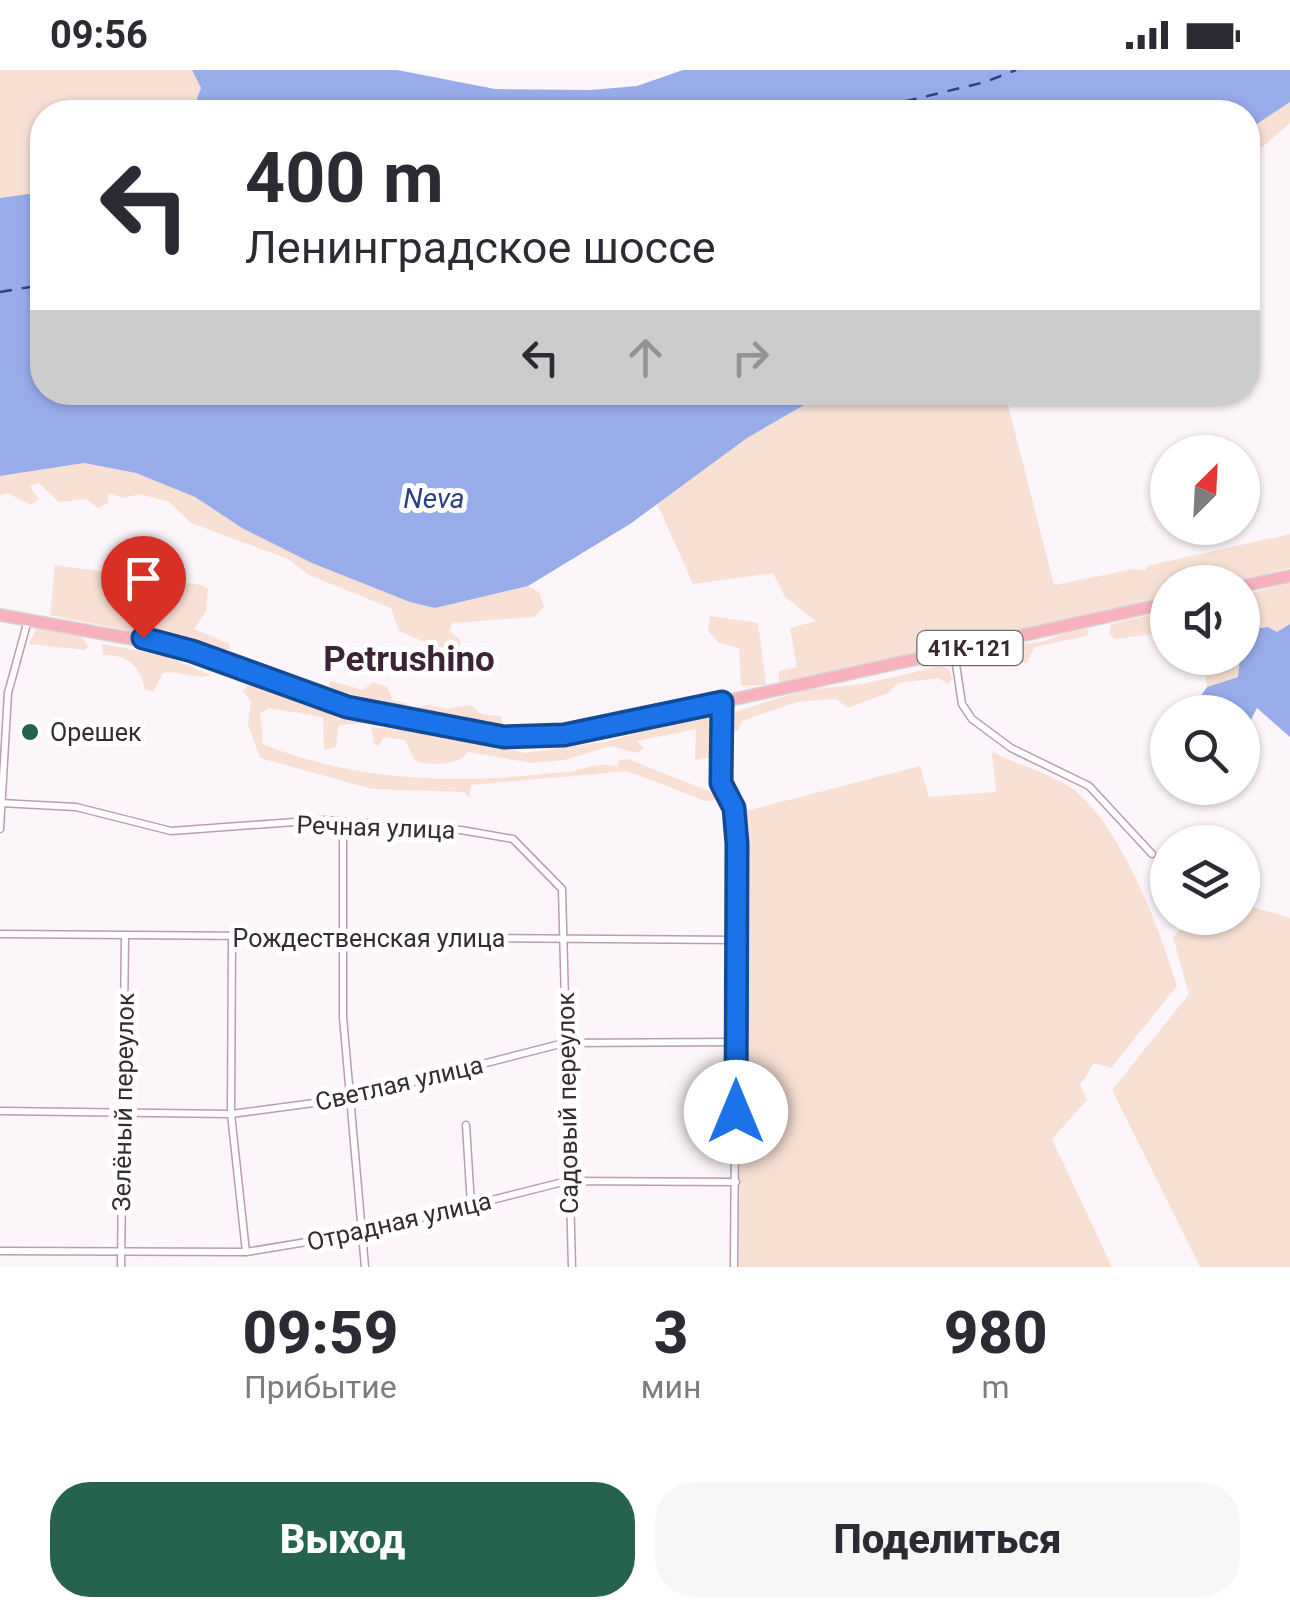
<!DOCTYPE html>
<html lang="ru">
<head>
<meta charset="utf-8">
<style>
  :root { --surface:#fff; --page:#f7f7f7; --text:#2b2b33; --muted:#7c7c81; --accent:#25634f }
  body { margin:0; font-family:Roboto,sans-serif; background:var(--page); color:var(--text); height:100vh; display:flex; flex-direction:column; font-size:38px; white-space:nowrap }
  * { box-sizing:border-box; margin:0 }
  p { font-size:32px; color:var(--muted) }
  .icon { flex:none; width:55px; height:55px; fill:none; stroke:currentColor; stroke-width:2; stroke-linecap:round; stroke-linejoin:round }
  .map { position:relative; height:1197px; overflow:hidden }
  .sheet { display:flex; flex-direction:column; background:var(--surface); flex:1 }
  .sheet>* { flex:none }
  .hud { position:absolute; left:30px; top:30px; width:1230px; height:305px; border-radius:40px; box-shadow:0 2px 8px #0004; background:#fff; color:var(--text); overflow:hidden }
  .needle { width:65px; rotate:24deg }
  .fabs { position:absolute; left:1150px; top:365px; display:grid; gap:20px }
  .fabs a { display:grid; place-items:center; width:110px; height:110px; border-radius:50%; background:var(--surface); box-shadow:0 2px 8px #0004; font-size:50px }
  .pin { position:absolute; display:grid; place-items:center; width:85px; height:85px; color:#fff; margin:-102px -42px; border-radius:50% 50% 50% 0; rotate:-45deg; box-shadow:0 0 10px #0007 }
  .pin .icon { rotate:45deg }
  .me { position:absolute; width:110px; margin:-55px; rotate:0deg; stroke-linejoin:round; filter:drop-shadow(0 0 8px #0008) }
  .turn { display:flex; align-items:center; gap:35px; height:210px; padding:0 50px; font-size:45px }
  .turn .icon { width:130px; height:130px; stroke-width:2.5 }
  .turn b { display:block; font-size:70px; line-height:85px }
  .lanes { display:flex; align-items:center; height:95px; padding:0 50px; background:#0003; justify-content:center; gap:50px; direction:ltr }
  .lanes .off { opacity:.35 }
  .eta { display:flex; justify-content:space-evenly; align-items:center; height:170px; text-align:center }
  .eta b { font-size:60px; font-weight:800; line-height:70px }
  .primary-button { display:flex; gap:20px; margin-top:auto; padding:20px 50px }
  .primary-button a { flex:1; height:115px; border-radius:40px; background:var(--accent); color:#fff; font-size:40px; font-weight:800; line-height:115px; text-align:center }
  .primary-button a+a { background:var(--page); color:var(--text) }
  .status { display:flex; justify-content:space-between; align-items:center; height:70px; padding:0 50px; background:var(--surface); direction:ltr }
  .status svg { height:28px; fill:currentColor }
  .map>svg:first-child { display:block }
</style>
</head>
<body>
<div class="status"><b>09:56</b><svg viewBox="0 0 49 12"><path d="M0 12V9h3v3zM5 12V6h3v6zM10 12V3h3v9zM15 12V0h3v12zM26 1h20v11H26zM47 4h2v5h-2z"/></svg></div>
<div class="map">
<svg width="1290" height="1197" viewBox="0 0 1290 1197">
  <rect width="100%" height="100%" fill="#fcf5fa"/>
  <g fill="#f8e0d5">
    <path d="M 0,0 L 192,0 L 201,18 L 192,42 L 42,42 L 42,122 L 0,128 Z"/>
    <path d="M 1290,32 L 1290,53 L 1248,89 L 1248,60 Z"/>
    <path d="M 825,323 L 1005,323 L 1054,515 L 1134,499 L 1145,501 L 1147,496 L 1290,464 L 1290,498 L 1228,512 L 1168,512 L 1167,526 L 779,613 L 779,601 L 797,597 L 790,558 L 816,551 L 785,527 L 773,503 L 693,514 L 656,431 L 747,368 Z"/>
    <path d="M 84,393 L 136,403 L 195,427 L 242,458 L 435,538 L 528,516 L 539,522 L 544,537 L 534,547 L 453,553 L 449,560 L 461,571 L 457,586 L 399,561 L 391,538 L 309,505 L 288,489 L 191,453 L 169,432 L 140,424 L 123,428 L 108,423 L 108,433 L 98,438 L 86,429 L 59,432 L 39,413 L 30,417 L 39,429 L 31,435 L 7,423 L 0,425 L 0,406 Z"/>
    <path d="M 55,495 L 201,515 L 208,519 L 206,541 L 194,559 L 230,574 L 230,579 L 220,581 L 192,571 L 191,574 L 181,565 L 176,570 L 50,545 Z"/>
    <path d="M 1290,513 L 1290,554 L 1277,562 L 1268,557 L 1243,560 L 1242,525 Z"/>
    <path d="M 1167,541 L 1167,562 L 1115,569 L 1109,563 L 1111,554 Z"/>
    <path d="M 710,546 L 758,553 L 766,615 L 741,616 L 739,578 L 719,573 L 708,561 Z"/>
    <path d="M 52,556 L 81,565 L 88,576 L 85,580 L 29,574 L 36,559 Z"/>
    <path d="M 1089,559 L 1087,566 L 1034,577 L 1027,593 L 1020,593 L 1010,579 L 996,587 L 993,583 C 1008,570 1023,576 1041,572 C 1056,568 1071,558 1089,559 Z"/>
    <path d="M 102,574 L 166,586 L 210,605 C 195,611 179,599 163,603 L 153,622 L 145,620 C 140,596 129,585 103,585 Z"/>
    <path d="M 1203,588 L 1242,588 L 1238,607 L 1207,617 Z"/>
    <path d="M 941,596 L 949,599 L 952,609 L 948,615 L 939,608 L 898,613 L 888,623 L 848,638 L 836,629 L 796,632 L 742,651 L 738,661 L 732,661 L 730,647 L 737,641 L 805,620 L 863,614 Z"/>
    <path d="M 332,611 L 363,620 L 373,612 L 387,617 L 393,631 L 407,633 L 408,640 L 346,629 L 328,615 Z"/>
    <path d="M 250,612 L 366,645 L 364,653 L 339,655 L 336,677 L 324,680 L 323,647 L 269,638 L 260,643 L 263,674 C 335,704 419,712 497,708 C 520,707 543,703 566,702 C 584,701 598,690 618,697 L 619,690 L 628,689 L 729,729 L 706,731 L 627,701 L 471,715 L 469,728 L 464,722 L 372,719 L 260,688 L 248,654 L 251,631 L 243,621 Z"/>
    <path d="M 428,635 L 447,639 L 471,635 L 481,644 L 501,646 L 502,653 L 491,657 L 487,650 L 480,654 L 418,642 L 419,637 Z"/>
    <path d="M 718,642 L 715,687 L 695,690 L 696,659 L 637,671 L 644,678 L 636,683 L 611,676 L 564,690 L 532,693 L 468,682 C 459,696 430,696 415,691 L 405,670 L 383,667 L 379,676 L 374,674 L 371,657 L 435,663 L 525,683 L 605,672 Z"/>
    <path d="M 992,682 C 1017,694 1048,703 1071,718 C 1119,751 1161,861 1177,916 L 1111,998 L 1094,993 L 1080,1015 L 1087,1030 L 1052,1069 L 1112,1197 L 739,1197 L 738,743 L 920,696 L 929,727 L 996,722 Z"/>
    <path d="M 1253,837 L 1290,848 L 1290,1197 L 1200,1197 L 1112,1020 L 1189,924 L 1173,867 L 1192,848 L 1242,848 Z"/>
  </g>
  <g fill="#98acea">
    <path d="M 192,0 L 397,0 L 495,19 L 591,20 L 637,16 L 683,0 L 1290,0 L 1290,32 L 1248,60 L 1248,42 L 192,42 L 201,18 Z"/>
    <path d="M 42,122 L 42,322 L 825,323 L 747,368 L 630,454 L 528,516 L 435,538 L 410,532 L 312,493 L 242,458 L 195,427 L 136,403 L 84,393 L 0,406 L 0,128 Z"/>
    <path d="M 1290,554 L 1290,667 L 1257,638 L 1243,665 L 1242,642 L 1205,642 L 1200,627 L 1207,617 L 1238,607 L 1243,560 L 1268,557 L 1277,562 Z"/>
  </g>
  <g fill="none" stroke-linecap="round" stroke-linejoin="round">
    <g stroke="#2d3f87" stroke-width="2.5" stroke-dasharray="12 10" stroke-linecap="butt">
      <path d="M 862,42 L 985,12 L 1016,0"/>
      <path d="M 0,222 L 42,215"/>
    </g>
    <defs>
      <g id="street">
        <path d="M 954,581 L 962,634 L 972,649 L 1011,678 L 1089,716 L 1152,784"/>
        <path d="M 723,634 L 721,713 L 735,738 L 737,774 L 734,1197"/>
        <path d="M 0,733 L 76,737 L 171,761 L 322,750 L 461,760 L 513,769 L 562,819 L 572,1197"/>
        <path d="M 343,752 L 343,947 L 365,1197"/>
        <path d="M 0,759 L 8,623 L 28,550"/>
        <path d="M 0,864 L 738,870"/>
        <path d="M 232,867 L 231,1044 L 246,1182"/>
        <path d="M 0,1041 L 231,1044 L 351,1028 L 564,973 L 737,972"/>
        <path d="M 466,1055 L 471,1135"/>
        <path d="M 0,1181 L 246,1182 L 361,1163 L 567,1111 L 736,1112"/>
        <path d="M 121,1197 L 125,866"/>
      </g>
      <g id="primary">
        <path d="M 1242,516 L 1290,506"/>
        <path d="M 0,545 L 177,577 L 373,644 L 522,668 L 623,654 L 1168,533"/>
      </g>
    </defs>
    <use href="#street" stroke="#bb9cb2" stroke-width="9"/>
    <use href="#primary" stroke="#d7d4d6" stroke-width="14"/>
    <use href="#street" stroke="#fff" stroke-width="6"/>
    <use href="#primary" stroke="#f7b2be" stroke-width="11"/>
  </g>
  <g fill="none" stroke-linecap="round" stroke-linejoin="round">
    <defs>
      <path id="route" d="M 143,568 L 192,581 L 347,637 L 504,667 L 564,665 L 722,632 L 721,713 L 734,738 L 737,774 L 736,1042"/>
    </defs>
    <use href="#route" stroke="#114b97" stroke-width="25"/>
    <use href="#route" stroke="#1a73e8" stroke-width="18"/>
  </g>
  <circle fill="#25634f" stroke="#fff" stroke-width="4" cx="30" cy="662" r="10"/>
  <g text-anchor="middle" stroke-width="10" stroke-linejoin="round" paint-order="stroke">
    <rect fill="#fff" stroke="#726a70" stroke-width="2.5" x="917.5" y="561" width="105" height="34" rx="8"/>
    <g font-size="22" font-weight="bold" fill="#362a33">
      <text x="970" y="586">41К-121</text>
    </g>
    <g font-size="25" fill="#362a33" stroke="#fff" text-anchor="start">
      <text x="50" y="671">Орешек</text>
    </g>
    <g font-size="25" fill="#362a33" stroke="#fff">
      <text transform="translate(376 757) rotate(2)" y="9">Речная улица</text>
      <text x="369" y="877">Рождественская улица</text>
      <text transform="translate(399 1013) rotate(-13)" y="9">Светлая улица</text>
      <text transform="translate(123 1032) rotate(-89)" y="9">Зелёный переулок</text>
      <text transform="translate(567 1033) rotate(-91)" y="9">Садовый переулок</text>
      <text transform="translate(399 1151) rotate(-13)" y="9">Отрадная улица</text>
    </g>
    <g font-size="28" font-style="italic" fill="#2d3f87" stroke="#fff">
      <text x="434" y="438">Neva</text>
    </g>
    <g font-size="35" font-weight="bold" fill="#3c2335" stroke="#fff">
      <text x="409" y="601">Petrushino</text>
    </g>
  </g>
</svg>
<div class="fabs">
<a><svg class="needle" viewBox="-14 -14 28 28"><path d="M0-13l5 13h-10z" fill="#e53935"/><path d="M0 13l5-13h-10z" fill="#7c7c81"/></svg></a>
<a><svg class="icon" aria-label="sound" viewBox="0 0 24 24"><path d="M4 9h4l5-4v14l-5-4H4zM17 9q2 3 0 6"/></svg></a>
<a><svg class="icon" aria-label="search" viewBox="0 0 24 24"><circle cx="10" cy="10" r="6"/><path d="M15 15l6 6"/></svg></a>
<a><svg class="icon" aria-label="layers" viewBox="0 0 24 24"><path d="M12 4l9 5-9 5-9-5zM3 14l9 5 9-5"/></svg></a>
</div>
<div class="pin" style="left:143px;top:568px;background:#d93025"><svg class="icon" aria-label="arrive" viewBox="0 0 24 24"><path d="M6 21V4h12l-3 4 3 4H6"/></svg></div>
<svg class="me" style="left:736px;top:1042px" viewBox="-20 -20 40 40"><circle r="19" fill="#fff"/><path d="M0-13L10 11 0 6-10 11z" fill="#1a73e8"/></svg>
<div class="hud">
<div class="turn"><svg class="icon" aria-label="left" viewBox="0 0 24 24"><path d="M17 20v-9H6M10 6l-5 5 5 5"/></svg><div><b>400 m</b>Ленинградское шоссе</div></div>
<div class="lanes"><svg class="icon" aria-label="left" viewBox="0 0 24 24"><path d="M17 20v-9H6M10 6l-5 5 5 5"/></svg><svg class="icon off" aria-label="ahead" viewBox="0 0 24 24"><path d="M12 20V5M6 11l6-6 6 6"/></svg><svg class="icon off" aria-label="right" viewBox="0 0 24 24"><path d="M7 20v-9h11M14 6l5 5-5 5"/></svg></div>
</div>
</div>
<section class="sheet">
<div class="eta">
<div><b>09:59</b><p>Прибытие</p></div>
<div><b>3</b><p>мин</p></div>
<div><b>980</b><p>m</p></div>
</div>
<div class="primary-button"><a>Выход</a><a>Поделиться</a></div>
</section>
</body>
</html>
